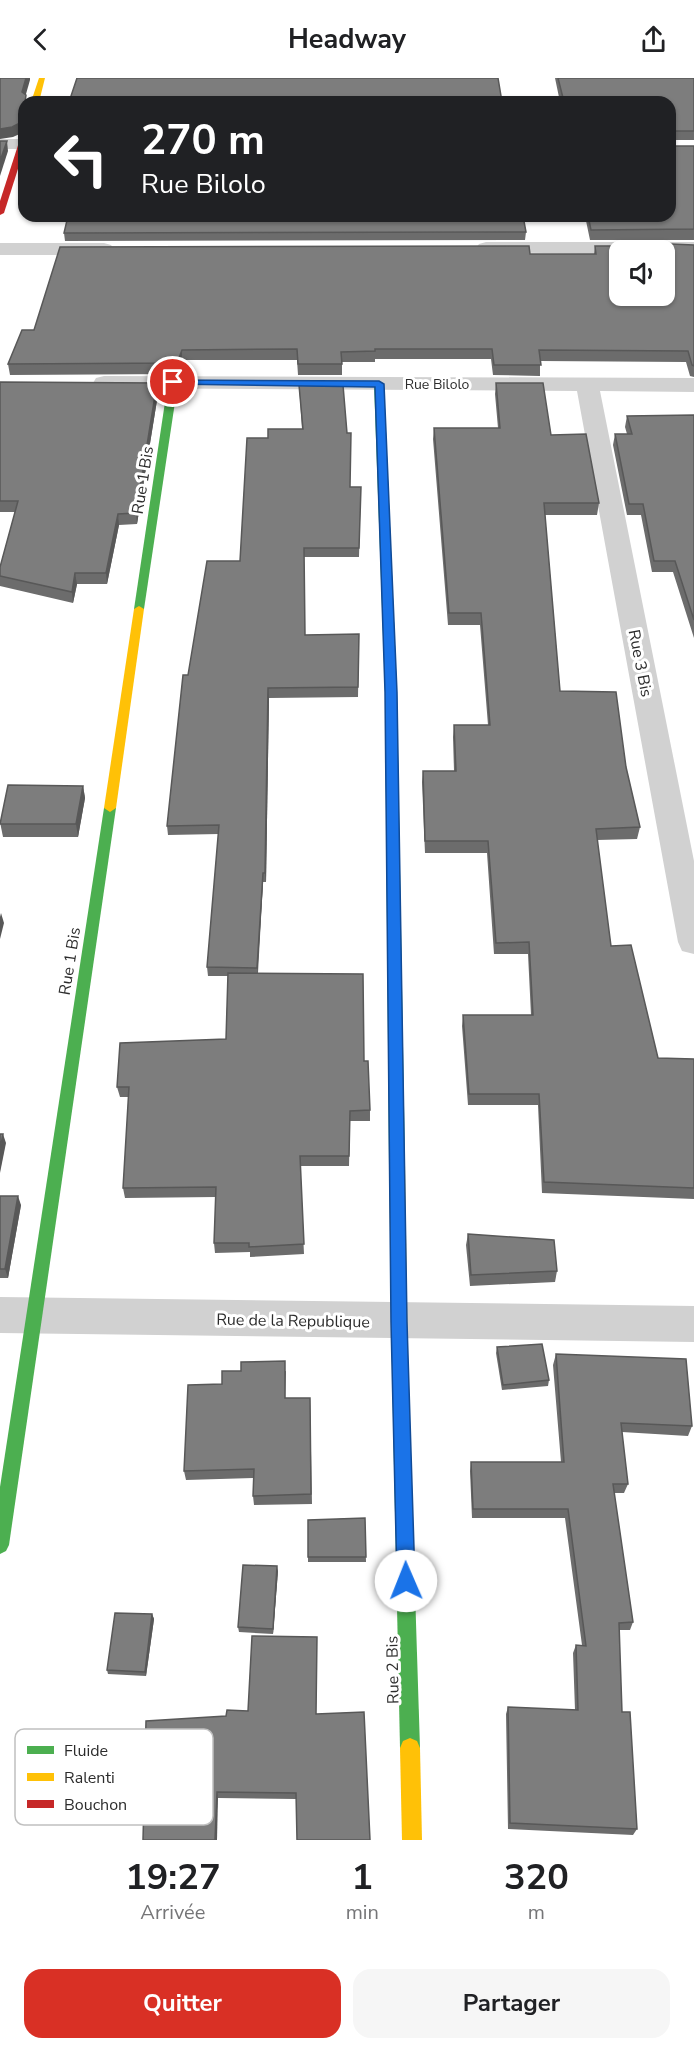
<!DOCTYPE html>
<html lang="fr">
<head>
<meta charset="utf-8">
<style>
  :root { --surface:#fff; --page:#f6f6f6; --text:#202124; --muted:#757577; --accent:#d93025 }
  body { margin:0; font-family:"Nunito Sans",sans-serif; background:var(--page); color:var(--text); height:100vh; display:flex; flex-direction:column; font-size:22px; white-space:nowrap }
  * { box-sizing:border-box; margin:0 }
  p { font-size:20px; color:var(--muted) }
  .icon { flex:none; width:33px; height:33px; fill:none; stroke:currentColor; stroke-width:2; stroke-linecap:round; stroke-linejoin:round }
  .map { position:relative; height:1762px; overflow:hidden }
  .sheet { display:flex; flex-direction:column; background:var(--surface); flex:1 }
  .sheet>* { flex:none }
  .banner { position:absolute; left:18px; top:18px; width:658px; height:126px; border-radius:18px; box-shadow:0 2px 4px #0004; background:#202124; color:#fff; overflow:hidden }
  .fabs { position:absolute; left:609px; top:162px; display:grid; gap:12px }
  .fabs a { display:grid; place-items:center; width:66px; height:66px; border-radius:12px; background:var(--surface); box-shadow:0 2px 4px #0004; font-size:30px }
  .pin { position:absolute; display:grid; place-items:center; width:51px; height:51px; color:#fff; margin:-26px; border:3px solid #fff; border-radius:50%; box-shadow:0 2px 6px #0007 }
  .me { position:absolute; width:66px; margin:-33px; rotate:359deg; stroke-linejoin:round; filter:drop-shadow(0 0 4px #0008) }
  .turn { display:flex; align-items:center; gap:21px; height:126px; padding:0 24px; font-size:27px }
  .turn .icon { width:78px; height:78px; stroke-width:2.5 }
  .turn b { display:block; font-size:42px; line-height:51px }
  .eta { display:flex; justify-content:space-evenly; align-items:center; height:102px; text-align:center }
  .eta b { font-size:36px; font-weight:700; line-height:42px }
  .action { display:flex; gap:12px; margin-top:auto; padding:12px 24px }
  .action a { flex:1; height:69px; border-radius:18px; background:var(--accent); color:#fff; font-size:24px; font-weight:700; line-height:69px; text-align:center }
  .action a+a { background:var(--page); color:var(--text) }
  header { display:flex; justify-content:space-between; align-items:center; height:78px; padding:0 24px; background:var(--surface); font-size:27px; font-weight:700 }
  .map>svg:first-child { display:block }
</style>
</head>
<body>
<header><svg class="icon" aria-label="back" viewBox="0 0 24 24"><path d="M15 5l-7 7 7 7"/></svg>Headway<svg class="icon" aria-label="share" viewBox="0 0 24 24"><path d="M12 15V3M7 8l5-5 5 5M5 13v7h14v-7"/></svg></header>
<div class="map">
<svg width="694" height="1762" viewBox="0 0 694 1762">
  <rect width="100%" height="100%" fill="#fff"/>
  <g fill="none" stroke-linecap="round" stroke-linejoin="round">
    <g fill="#d1d1d1" fill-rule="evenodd">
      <rect x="0" y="61" width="24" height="10"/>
      <path d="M 486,164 L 694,164 L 694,176 L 664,176 L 664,172 L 620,172 L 620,176 L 479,174 L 476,170 L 479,166 Z"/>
      <path d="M 0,165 L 104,165 L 111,167 L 114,171 L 111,175 L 104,177 L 0,177 Z"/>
      <path d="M 104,298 L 694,300 L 694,314 L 600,313 L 694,783 L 694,876 L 682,873 L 678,864 L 577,313 L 96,310 L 93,305 L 96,300 Z"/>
      <path d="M 0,1219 L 694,1228 L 694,1264 L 0,1255 Z"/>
    </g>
    <g fill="#4caf50" fill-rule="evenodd">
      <path d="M 173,301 L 178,304 L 144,531 L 139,534 L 134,531 L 168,304 Z"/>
      <path d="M 379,303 L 384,306 L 397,614 L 405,1086 L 402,1091 L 397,1092 L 392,1091 L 389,1086 L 385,614 L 374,306 Z"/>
      <path d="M 110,726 L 116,730 L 9,1467 L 6,1473 L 0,1476 L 0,1409 L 104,730 Z"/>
      <path d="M 400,1285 L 406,1288 L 408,1293 L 420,1670 L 417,1677 L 410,1680 L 403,1677 L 400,1670 L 392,1293 L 394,1288 Z"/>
    </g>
    <g fill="#ffc107" fill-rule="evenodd">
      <path d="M 39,0 L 45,0 L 39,24 L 31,24 Z"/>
      <path d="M 139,528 L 144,531 L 116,730 L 110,734 L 104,730 L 134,531 Z"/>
      <path d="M 397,1080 L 402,1081 L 405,1086 L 408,1293 L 406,1298 L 400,1301 L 394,1298 L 392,1293 L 389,1086 L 392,1081 Z"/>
      <path d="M 410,1660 L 417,1663 L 420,1670 L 422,1762 L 402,1762 L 400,1670 L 403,1663 Z"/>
    </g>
    <path fill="#c62828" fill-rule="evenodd" d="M 21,58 L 24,58 L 24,72 L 4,135 L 0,137 L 0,123 Z"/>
  </g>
  <g fill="#6c6c6c">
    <path d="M 555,0 L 694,0 L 694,62 L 670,62 L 670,24 L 560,24 Z"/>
    <path d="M 694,68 L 694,162 L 590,162 L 585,138 L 670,138 Z"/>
    <path d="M 526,154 L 525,162 L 65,163 L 64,155 Z"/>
    <path d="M 694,167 L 694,299 L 690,298 L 686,284 L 540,283 L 540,298 L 493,297 L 491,281 L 375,281 L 375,284 L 342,284 L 342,297 L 298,297 L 297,282 L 182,282 L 178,296 L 10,297 L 8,286 L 34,252 L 530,176 L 594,176 L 595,168 Z"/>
    <path d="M 0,304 L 157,305 L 158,316 L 137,446 L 119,447 L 107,506 L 77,506 L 73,525 L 0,508 L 0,489 L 15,434 L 0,434 Z"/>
    <path d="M 496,305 L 551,357 L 599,425 L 597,437 L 545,437 L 560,613 L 626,689 L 640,749 L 637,761 L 597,762 L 611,868 L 658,980 L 694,981 L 694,1121 L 542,1115 L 538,1027 L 468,1027 L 462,948 L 463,937 L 531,937 L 528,876 L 494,876 L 487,775 L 425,775 L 422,704 L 423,693 L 454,693 L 453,659 L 454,647 L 488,647 L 480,547 L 448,547 L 433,361 L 434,350 L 498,350 L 495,316 Z"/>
    <path d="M 299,307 L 350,409 L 361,409 L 359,479 L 304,479 L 305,557 L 359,556 L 358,619 L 269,620 L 266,804 L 263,804 L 258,895 L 364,983 L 370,1032 L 370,1043 L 350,1043 L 349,1088 L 300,1088 L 304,1176 L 250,1179 L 250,1174 L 215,1175 L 214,1165 L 216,1119 L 125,1120 L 123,1110 L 129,1019 L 120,1019 L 117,1009 L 226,961 L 228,898 L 208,898 L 207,889 L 219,756 L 168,757 L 167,748 L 188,597 L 240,483 L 268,360 L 302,351 Z"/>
    <path d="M 694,337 L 694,560 L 673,494 L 652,494 L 641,437 L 627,437 L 613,367 L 615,356 L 627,356 L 625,349 L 627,338 Z"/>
    <path d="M 83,708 L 85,720 L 78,759 L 3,759 L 0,744 Z"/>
    <path d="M 0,1118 L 21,1127 L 8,1200 L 0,1200 Z"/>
    <path d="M 468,1156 L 557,1193 L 555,1204 L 470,1208 L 466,1167 Z"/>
    <path d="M 497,1269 L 549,1302 L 548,1308 L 502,1312 L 496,1275 Z"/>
    <path d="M 556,1276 L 692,1348 L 688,1358 L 622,1354 L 628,1406 L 624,1415 L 614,1415 L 633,1544 L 630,1552 L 619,1552 L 622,1634 L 637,1751 L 633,1757 L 508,1751 L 506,1636 L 508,1629 L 575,1632 L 573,1575 L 576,1567 L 582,1567 L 565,1440 L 472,1440 L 470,1393 L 471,1384 L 561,1384 L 553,1287 Z"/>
    <path d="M 286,1293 L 285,1320 L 310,1320 L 312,1426 L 254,1427 L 253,1418 L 253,1400 L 186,1402 L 184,1393 L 222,1306 Z"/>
    <path d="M 365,1440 L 366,1484 L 308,1484 L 308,1442 Z"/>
    <path d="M 278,1493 L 273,1556 L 239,1554 L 238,1549 Z"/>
    <path d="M 152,1536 L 154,1541 L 146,1598 L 108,1596 L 107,1592 Z"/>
    <path d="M 317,1559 L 316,1636 L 296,1721 L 218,1720 L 143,1762 L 226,1638 L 248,1633 Z"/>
  </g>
  <g fill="#585858">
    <path d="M 26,0 L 30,0 L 30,2 L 24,23 L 22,14 Z"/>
    <path d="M 24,39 L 24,54 L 13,59 L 0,61 L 0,51 Z"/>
    <path d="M 7,63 L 8,73 L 0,98 L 0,83 Z"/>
    <path d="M 182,272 L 182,282 L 178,296 L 177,285 Z"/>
    <path d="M 157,305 L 158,316 L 137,446 L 136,435 Z"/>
    <path d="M 118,436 L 119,447 L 107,506 L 106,495 Z"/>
    <path d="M 75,495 L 77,506 L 73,525 L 72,514 Z"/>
    <path d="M 268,610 L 269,620 L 266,804 L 265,795 Z"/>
    <path d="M 83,708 L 85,720 L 78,759 L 76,746 Z"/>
    <path d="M 263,795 L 263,804 L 257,899 L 257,890 Z"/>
    <path d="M 1,835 L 4,845 L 0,861 L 0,839 Z"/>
    <path d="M 3,1056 L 6,1065 L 0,1095 L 0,1071 Z"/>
    <path d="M 18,1118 L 21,1127 L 8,1200 L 5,1191 Z"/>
    <path d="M 277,1488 L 278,1493 L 273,1556 L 273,1551 Z"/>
    <path d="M 152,1536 L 154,1541 L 146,1598 L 145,1594 Z"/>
    <path d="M 217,1714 L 218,1720 L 217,1762 L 215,1762 Z"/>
  </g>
  <g fill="#7d7d7d" stroke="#585858" stroke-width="1.5" fill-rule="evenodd">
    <path d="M 0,0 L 26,0 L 22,14 L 26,17 L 25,24 L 24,24 L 24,43 L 12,49 L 0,51 Z"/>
    <path d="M 77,0 L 498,0 L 502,24 L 69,24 Z"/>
    <path d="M 558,0 L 694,0 L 694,53 L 670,53 L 670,24 L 564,24 Z"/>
    <path d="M 0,63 L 7,63 L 0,83 Z"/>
    <path d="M 670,68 L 694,68 L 694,151 L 591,152 L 588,138 L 670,138 Z"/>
    <path d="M 68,138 L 523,138 L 526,154 L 64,155 Z"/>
    <path d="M 624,164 L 694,167 L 694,288 L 692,287 L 688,273 L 539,272 L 541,287 L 494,287 L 492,271 L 375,271 L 375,273 L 341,274 L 342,286 L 298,286 L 297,271 L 182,272 L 177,285 L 8,286 L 22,252 L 34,252 L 60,169 L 529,168 L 530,176 L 596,176 L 595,168 L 621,168 ZM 620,172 L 664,172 L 664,218 L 620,218 Z"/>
    <path d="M 0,304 L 157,305 L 136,435 L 118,436 L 106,495 L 75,495 L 72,514 L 0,498 L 0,489 L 18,423 L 0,423 Z"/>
    <path d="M 496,305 L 543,305 L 551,357 L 586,356 L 599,425 L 544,425 L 560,613 L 616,614 L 626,689 L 640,749 L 596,751 L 611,868 L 631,867 L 658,980 L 694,981 L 694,1110 L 544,1104 L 539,1016 L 469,1016 L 463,937 L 533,937 L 529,864 L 496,865 L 488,763 L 425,763 L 423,693 L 456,693 L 454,647 L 490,647 L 481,535 L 449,535 L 434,350 L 500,350 Z"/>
    <path d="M 299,307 L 343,307 L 347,355 L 351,355 L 350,409 L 361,409 L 359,470 L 304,470 L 305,557 L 359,556 L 358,609 L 268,610 L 265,795 L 263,795 L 257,890 L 207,889 L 219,747 L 167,748 L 183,597 L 188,597 L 207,483 L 240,483 L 247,360 L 268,360 L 268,351 L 303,351 Z"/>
    <path d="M 694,337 L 694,542 L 675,483 L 654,483 L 643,426 L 629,426 L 615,356 L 632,356 L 627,338 Z"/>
    <path d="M 8,707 L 83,708 L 76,746 L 0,746 Z"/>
    <path d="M 228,895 L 363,896 L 364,983 L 368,983 L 370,1032 L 350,1033 L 349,1078 L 300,1078 L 304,1166 L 249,1169 L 249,1165 L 214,1165 L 216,1109 L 123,1110 L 129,1009 L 117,1009 L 120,965 L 226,961 Z"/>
    <path d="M 0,1056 L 3,1056 L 0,1071 Z"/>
    <path d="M 0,1118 L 18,1118 L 5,1191 L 0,1191 Z"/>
    <path d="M 468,1156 L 554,1162 L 557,1193 L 471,1197 Z"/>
    <path d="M 542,1266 L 549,1302 L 503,1307 L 497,1269 Z"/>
    <path d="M 556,1276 L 686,1281 L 692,1348 L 621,1345 L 628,1406 L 613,1406 L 633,1544 L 619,1545 L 622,1634 L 630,1634 L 637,1751 L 510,1745 L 508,1629 L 578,1632 L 576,1567 L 586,1568 L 568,1431 L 473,1431 L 471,1384 L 564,1384 Z"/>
    <path d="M 285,1283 L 285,1320 L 310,1320 L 311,1416 L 253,1418 L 254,1391 L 184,1393 L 188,1307 L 222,1306 L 222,1293 L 241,1293 L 241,1284 Z"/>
    <path d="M 365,1440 L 366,1479 L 308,1479 L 308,1442 Z"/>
    <path d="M 243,1487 L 277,1488 L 273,1551 L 238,1549 Z"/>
    <path d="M 115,1535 L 152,1536 L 145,1594 L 107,1592 Z"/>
    <path d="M 252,1558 L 317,1559 L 316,1636 L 364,1634 L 370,1762 L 297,1762 L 296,1715 L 217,1714 L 215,1762 L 143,1762 L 146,1643 L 226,1638 L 227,1632 L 248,1633 Z"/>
  </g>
  <path fill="#1a73e8" stroke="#114b97" stroke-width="1.5" d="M 173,302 L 379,303 L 384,306 L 397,614 L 407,1244 L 415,1503 L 412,1509 L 406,1512 L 399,1509 L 397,1503 L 391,1244 L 385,614 L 375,309 L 170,306 L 170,303 Z"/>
  <g text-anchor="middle" stroke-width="6" stroke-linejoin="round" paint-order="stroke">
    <g font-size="14" fill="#2c2c2c" stroke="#fff">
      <text x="437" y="311">Rue Bilolo</text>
    </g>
    <g font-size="16" fill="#2c2c2c" stroke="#fff">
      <text transform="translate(142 402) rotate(-81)" y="6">Rue 1 Bis</text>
      <text transform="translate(641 585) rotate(79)" y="6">Rue 3 Bis</text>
      <text transform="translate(69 883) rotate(-81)" y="6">Rue 1 Bis</text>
      <text transform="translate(293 1242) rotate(1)" y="6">Rue de la Republique</text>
      <text transform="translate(392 1592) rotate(-91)" y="6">Rue 2 Bis</text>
    </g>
  </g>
  <rect x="15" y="1651" width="198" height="96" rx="9" fill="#fff" stroke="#c0c0c0" stroke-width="1.5"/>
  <rect x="27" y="1668" width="27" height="8" fill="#4caf50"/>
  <rect x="27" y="1695" width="27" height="8" fill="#ffc107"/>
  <rect x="27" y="1722" width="27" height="8" fill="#c62828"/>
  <g font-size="16" fill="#2c2c2c">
    <text x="64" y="1678">Fluide</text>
    <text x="64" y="1705">Ralenti</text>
    <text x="64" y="1732">Bouchon</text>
  </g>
</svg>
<div class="fabs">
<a><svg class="icon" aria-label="sound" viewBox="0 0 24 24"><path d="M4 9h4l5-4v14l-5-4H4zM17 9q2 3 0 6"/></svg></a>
</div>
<div class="pin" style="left:173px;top:304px;background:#d93025"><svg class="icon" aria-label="arrive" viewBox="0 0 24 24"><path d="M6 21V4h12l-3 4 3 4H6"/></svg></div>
<svg class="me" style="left:406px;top:1503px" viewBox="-20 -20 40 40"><circle r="19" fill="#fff"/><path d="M0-13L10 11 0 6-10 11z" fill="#1a73e8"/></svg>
<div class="banner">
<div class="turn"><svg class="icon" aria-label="left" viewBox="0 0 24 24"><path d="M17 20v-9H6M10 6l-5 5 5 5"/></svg><div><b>270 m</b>Rue Bilolo</div></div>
</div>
</div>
<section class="sheet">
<div class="eta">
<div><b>19:27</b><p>Arrivée</p></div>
<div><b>1</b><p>min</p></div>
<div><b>320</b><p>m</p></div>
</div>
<div class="action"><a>Quitter</a><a>Partager</a></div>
</section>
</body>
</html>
